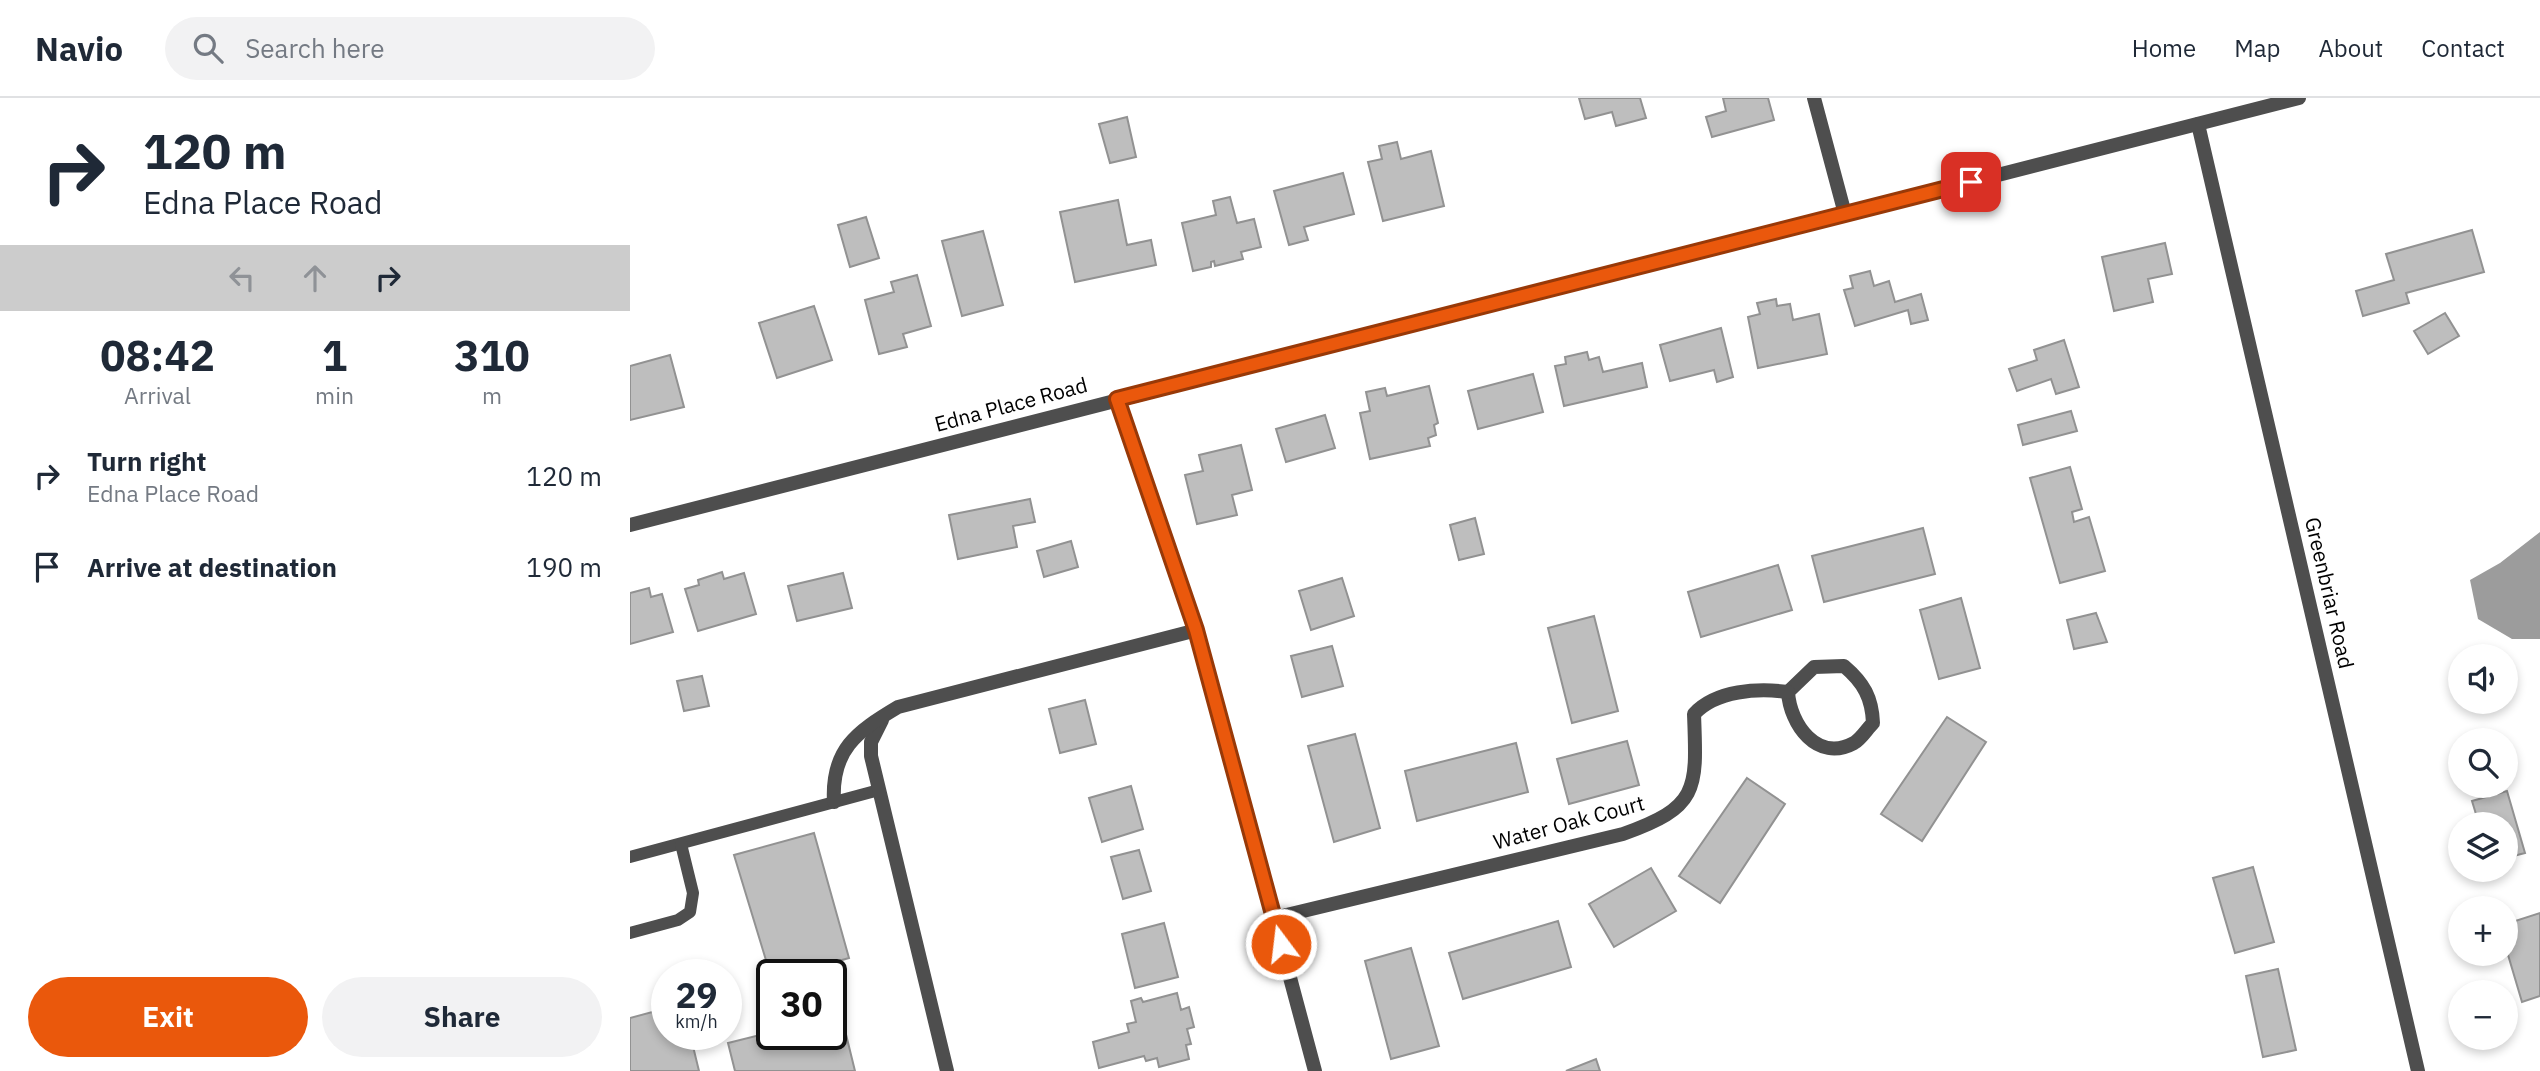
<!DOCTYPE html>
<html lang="en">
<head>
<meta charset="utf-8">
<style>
  :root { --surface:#fff; --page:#f2f2f3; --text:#1f2937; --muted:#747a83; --line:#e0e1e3; --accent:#ea580c }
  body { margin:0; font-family:"IBM Plex Sans",sans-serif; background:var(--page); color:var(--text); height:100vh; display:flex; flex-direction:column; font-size:26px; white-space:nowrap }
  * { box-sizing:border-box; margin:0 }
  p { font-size:23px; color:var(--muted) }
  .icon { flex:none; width:38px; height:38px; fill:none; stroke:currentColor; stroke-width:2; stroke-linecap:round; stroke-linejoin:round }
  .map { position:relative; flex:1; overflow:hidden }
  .panel { display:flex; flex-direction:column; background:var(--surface); width:630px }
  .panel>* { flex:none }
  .guide { background:#fff; color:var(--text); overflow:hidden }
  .fabs { position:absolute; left:1818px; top:546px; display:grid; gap:14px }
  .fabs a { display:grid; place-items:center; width:70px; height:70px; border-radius:50%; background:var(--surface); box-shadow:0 4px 10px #0003; font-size:35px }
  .speed { position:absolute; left:21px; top:861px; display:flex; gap:14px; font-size:35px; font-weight:700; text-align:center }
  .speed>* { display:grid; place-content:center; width:91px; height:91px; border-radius:50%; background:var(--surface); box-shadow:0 4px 10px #0003; line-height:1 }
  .speed small { font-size:18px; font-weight:400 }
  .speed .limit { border:4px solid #111; border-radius:10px; background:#fff; color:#111 }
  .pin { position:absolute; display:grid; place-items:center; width:60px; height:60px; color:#fff; margin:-30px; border-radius:14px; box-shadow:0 4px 10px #0006 }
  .me { position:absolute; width:77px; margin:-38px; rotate:345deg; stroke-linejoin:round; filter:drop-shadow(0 0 5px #0008) }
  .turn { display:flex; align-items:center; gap:24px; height:147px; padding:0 28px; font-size:32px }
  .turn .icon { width:91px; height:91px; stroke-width:2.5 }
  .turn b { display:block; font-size:49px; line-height:60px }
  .lanes { display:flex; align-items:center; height:66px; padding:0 28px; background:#0003; justify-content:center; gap:35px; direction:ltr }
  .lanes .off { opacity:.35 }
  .eta { display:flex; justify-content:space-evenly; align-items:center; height:119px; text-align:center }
  .eta b { font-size:42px; font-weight:700; line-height:49px }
  .button { display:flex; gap:14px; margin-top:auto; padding:14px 28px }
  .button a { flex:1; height:80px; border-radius:42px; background:var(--accent); color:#fff; font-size:28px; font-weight:700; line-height:80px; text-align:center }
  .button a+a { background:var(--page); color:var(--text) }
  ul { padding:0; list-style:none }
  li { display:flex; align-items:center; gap:21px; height:91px; padding:0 28px }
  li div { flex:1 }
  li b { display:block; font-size:26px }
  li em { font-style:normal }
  header { display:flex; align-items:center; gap:42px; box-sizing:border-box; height:98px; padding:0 35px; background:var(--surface); border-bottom:2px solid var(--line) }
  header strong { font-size:33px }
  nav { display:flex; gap:38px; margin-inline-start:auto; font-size:24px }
  .search { width:490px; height:63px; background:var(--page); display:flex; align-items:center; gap:18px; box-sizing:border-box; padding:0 24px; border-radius:38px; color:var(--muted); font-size:26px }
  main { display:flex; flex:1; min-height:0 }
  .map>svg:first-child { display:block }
</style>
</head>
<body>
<header>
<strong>Navio</strong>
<div class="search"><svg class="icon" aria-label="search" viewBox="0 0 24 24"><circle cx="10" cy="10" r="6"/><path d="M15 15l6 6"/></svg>Search here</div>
<nav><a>Home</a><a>Map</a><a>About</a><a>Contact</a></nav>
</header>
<main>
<section class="panel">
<div class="guide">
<div class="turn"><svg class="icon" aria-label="right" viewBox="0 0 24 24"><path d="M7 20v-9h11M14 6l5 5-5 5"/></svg><div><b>120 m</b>Edna Place Road</div></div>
<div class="lanes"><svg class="icon off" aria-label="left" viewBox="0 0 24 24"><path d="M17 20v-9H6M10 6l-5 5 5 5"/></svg><svg class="icon off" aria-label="ahead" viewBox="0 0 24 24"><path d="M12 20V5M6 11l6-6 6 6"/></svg><svg class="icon" aria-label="right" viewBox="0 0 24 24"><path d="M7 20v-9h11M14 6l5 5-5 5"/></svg></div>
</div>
<div class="eta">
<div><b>08:42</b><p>Arrival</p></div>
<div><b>1</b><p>min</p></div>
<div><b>310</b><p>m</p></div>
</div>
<ul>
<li><svg class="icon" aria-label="right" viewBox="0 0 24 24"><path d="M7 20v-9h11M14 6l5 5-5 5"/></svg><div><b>Turn right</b><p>Edna Place Road</p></div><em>120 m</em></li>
<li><svg class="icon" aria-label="arrive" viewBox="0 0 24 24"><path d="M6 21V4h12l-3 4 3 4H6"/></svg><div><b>Arrive at destination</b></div><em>190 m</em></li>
</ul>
<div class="button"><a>Exit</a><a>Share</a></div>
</section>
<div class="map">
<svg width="1910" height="973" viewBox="0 0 1910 973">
  <rect width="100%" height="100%" fill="#fff"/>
  <path fill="#9c9c9c" d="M 1910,434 L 1910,541 L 1882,541 L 1848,521 L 1840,482 L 1870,465 Z"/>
  <g fill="#bebebe" stroke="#929292" stroke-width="2">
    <path d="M 949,0 L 1010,0 L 1016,20 L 986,28 L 982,14 L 955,21 Z"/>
    <path d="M 1093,0 L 1138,0 L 1144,22 L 1082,39 L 1076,19 L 1096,13 Z"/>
    <path d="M 497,19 L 506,59 L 480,65 L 469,26 Z"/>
    <path d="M 767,44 L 771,61 L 801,53 L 814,108 L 753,123 L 738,64 L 752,61 L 749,48 Z"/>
    <path d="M 713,75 L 724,116 L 674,129 L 678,142 L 659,147 L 644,93 Z"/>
    <path d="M 600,99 L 607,125 L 624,121 L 631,149 L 611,154 L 613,161 L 585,168 L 584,163 L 581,164 L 581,169 L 563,173 L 552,125 L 586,117 L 583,103 Z"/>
    <path d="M 488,102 L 497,147 L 521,142 L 526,167 L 445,184 L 430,114 Z"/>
    <path d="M 236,119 L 249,160 L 220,169 L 208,127 Z"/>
    <path d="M 1842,132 L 1854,174 L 1776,195 L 1779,205 L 1733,218 L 1726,193 L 1764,182 L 1756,156 Z"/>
    <path d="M 353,133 L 373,207 L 332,218 L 312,143 Z"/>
    <path d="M 1535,145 L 1542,176 L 1518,181 L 1523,204 L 1484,213 L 1472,159 Z"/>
    <path d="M 1240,173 L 1244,188 L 1259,183 L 1265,204 L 1291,196 L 1298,222 L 1281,226 L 1278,212 L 1225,228 L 1214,192 L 1223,190 L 1220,178 Z"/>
    <path d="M 287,177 L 301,228 L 273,236 L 277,249 L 249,256 L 235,202 L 264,194 L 261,184 Z"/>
    <path d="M 1146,201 L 1147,208 L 1160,206 L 1163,222 L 1189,216 L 1197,256 L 1128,270 L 1118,219 L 1130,216 L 1127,205 Z"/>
    <path d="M 184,208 L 202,262 L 147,280 L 129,225 Z"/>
    <path d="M 1815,215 L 1829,238 L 1798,256 L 1784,233 Z"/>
    <path d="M 1091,230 L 1103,279 L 1087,284 L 1084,272 L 1040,283 L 1030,247 Z"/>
    <path d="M 1434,242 L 1449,289 L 1426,296 L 1421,281 L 1387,293 L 1379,271 L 1407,262 L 1404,252 Z"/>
    <path d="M 957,254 L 959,262 L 969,259 L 973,274 L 1012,265 L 1017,289 L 934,308 L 925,268 L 936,266 L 935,259 Z"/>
    <path d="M 40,257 L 54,309 L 0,322 L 0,268 Z"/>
    <path d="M 903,276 L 913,314 L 848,331 L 838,293 Z"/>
    <path d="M 799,288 L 808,325 L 804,327 L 806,337 L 798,340 L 800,348 L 740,361 L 730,315 L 740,313 L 736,294 L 755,290 L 757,298 Z"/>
    <path d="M 1441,313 L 1447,333 L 1393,347 L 1388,327 Z"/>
    <path d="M 695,317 L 705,350 L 656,364 L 646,331 Z"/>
    <path d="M 611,347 L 622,392 L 602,397 L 607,417 L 567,426 L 555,377 L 573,373 L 569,357 Z"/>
    <path d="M 1440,369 L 1452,411 L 1442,414 L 1444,424 L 1459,419 L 1475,473 L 1430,485 L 1400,380 Z"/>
    <path d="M 400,401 L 405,424 L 383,428 L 387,449 L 328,461 L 319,417 Z"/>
    <path d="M 845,420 L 854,456 L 829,462 L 820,427 Z"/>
    <path d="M 1293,430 L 1305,476 L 1194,504 L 1182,458 Z"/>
    <path d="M 441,443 L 448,469 L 414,479 L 407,453 Z"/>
    <path d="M 1148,467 L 1162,512 L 1071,539 L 1058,494 Z"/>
    <path d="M 92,474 L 94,481 L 114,475 L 126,516 L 68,533 L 55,491 L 69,487 L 68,482 Z"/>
    <path d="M 213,475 L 222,510 L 167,523 L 158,488 Z"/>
    <path d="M 712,480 L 724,518 L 681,532 L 669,493 Z"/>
    <path d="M 19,490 L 21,499 L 32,496 L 43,534 L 0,546 L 0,495 Z"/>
    <path d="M 1331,500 L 1350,570 L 1309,581 L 1290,512 Z"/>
    <path d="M 1466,515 L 1477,544 L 1444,551 L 1437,522 Z"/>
    <path d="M 964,518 L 988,613 L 942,625 L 918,530 Z"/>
    <path d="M 702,548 L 713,588 L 672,599 L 661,558 Z"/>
    <path d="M 72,578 L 79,608 L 54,613 L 47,583 Z"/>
    <path d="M 455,602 L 466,646 L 430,655 L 419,611 Z"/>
    <path d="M 1317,619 L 1356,644 L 1292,743 L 1251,716 Z"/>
    <path d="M 725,636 L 750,730 L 704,744 L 678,648 Z"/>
    <path d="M 997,643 L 1009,687 L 939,706 L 927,661 Z"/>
    <path d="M 886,645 L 898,694 L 787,723 L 775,673 Z"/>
    <path d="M 1117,680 L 1155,706 L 1090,805 L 1049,778 Z"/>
    <path d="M 501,688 L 513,731 L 472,744 L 459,700 Z"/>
    <path d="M 1877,693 L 1895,755 L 1876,760 L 1876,726 L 1849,726 L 1842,703 Z"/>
    <path d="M 184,735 L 219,860 L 160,877 L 142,877 L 142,882 L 104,757 Z"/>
    <path d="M 509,752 L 521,793 L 493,801 L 481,759 Z"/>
    <path d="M 1623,769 L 1644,844 L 1605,855 L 1583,780 Z"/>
    <path d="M 1021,770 L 1046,813 L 984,849 L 959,806 Z"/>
    <path d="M 1910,815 L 1910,898 L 1892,904 L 1876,850 L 1876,826 Z"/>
    <path d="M 928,823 L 941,869 L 833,901 L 819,855 Z"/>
    <path d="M 534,825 L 548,879 L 505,890 L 492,836 Z"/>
    <path d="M 781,850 L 809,948 L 761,961 L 735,863 Z"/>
    <path d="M 1648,871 L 1666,952 L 1633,959 L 1616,878 Z"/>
    <path d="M 547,895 L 551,912 L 559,909 L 564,929 L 557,931 L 561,946 L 556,947 L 559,961 L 529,969 L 527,960 L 516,963 L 514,958 L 469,970 L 463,944 L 499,934 L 497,926 L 506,924 L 501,903 L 511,900 L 513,904 Z"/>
    <path d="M 37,910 L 37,936 L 60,936 L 69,973 L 0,973 L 0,920 Z"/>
    <path d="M 211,916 L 225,973 L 105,973 L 98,945 L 142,934 L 142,936 L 201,936 L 201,919 Z"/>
    <path d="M 966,961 L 970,973 L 936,973 Z"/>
  </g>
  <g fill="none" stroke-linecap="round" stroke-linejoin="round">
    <g stroke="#4e4e4e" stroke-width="12">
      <path d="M 0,759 L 249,692"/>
      <path d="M 0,835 L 48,822 L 60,814 L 63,795 L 51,746"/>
    </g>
    <g stroke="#4e4e4e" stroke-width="14">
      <path d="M 1184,0 L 1215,116"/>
      <path d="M 1568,26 L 1788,973"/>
      <path d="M 487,301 L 567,532 L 685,973"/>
      <path d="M 1214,568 C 1234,585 1242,600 1243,625 C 1237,631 1231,641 1224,645 C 1187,665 1160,626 1158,594 L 1184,569 Z"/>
      <path d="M 252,622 L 241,644 L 241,658 L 317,973"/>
      <path d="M 204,704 C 201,652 226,634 268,609 L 567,532"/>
      <path d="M 644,820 L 993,736 C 1069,709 1067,692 1064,616 C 1086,592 1128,590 1158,594"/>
    </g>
    <path stroke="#4e4e4e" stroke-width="14" d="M 0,427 L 1669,0"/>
  </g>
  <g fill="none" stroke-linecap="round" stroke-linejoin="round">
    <defs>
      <path id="route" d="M 651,846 L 566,532 L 487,301 L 1341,84"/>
    </defs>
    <use href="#route" stroke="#983908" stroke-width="18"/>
    <use href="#route" stroke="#ea580c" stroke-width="12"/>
  </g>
  <g text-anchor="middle" stroke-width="5" stroke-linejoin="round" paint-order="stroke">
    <g font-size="21" fill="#000" stroke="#fff">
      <text transform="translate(381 307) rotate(-15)" y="7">Edna Place Road</text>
      <text transform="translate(1699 495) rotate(77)" y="7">Greenbriar Road</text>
      <text transform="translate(939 725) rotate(-15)" y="7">Water Oak Court</text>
    </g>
  </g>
</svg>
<div class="fabs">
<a><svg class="icon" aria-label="sound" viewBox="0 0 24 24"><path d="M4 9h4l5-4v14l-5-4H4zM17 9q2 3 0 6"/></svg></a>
<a><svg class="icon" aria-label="search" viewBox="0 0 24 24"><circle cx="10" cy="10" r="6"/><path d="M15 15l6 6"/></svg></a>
<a><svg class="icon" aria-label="layers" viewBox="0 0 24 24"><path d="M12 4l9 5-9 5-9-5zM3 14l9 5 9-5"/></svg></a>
<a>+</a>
<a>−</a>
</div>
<div class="speed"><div>29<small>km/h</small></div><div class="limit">30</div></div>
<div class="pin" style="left:1341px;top:84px;background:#d93025"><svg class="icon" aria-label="arrive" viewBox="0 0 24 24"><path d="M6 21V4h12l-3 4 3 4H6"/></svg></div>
<svg class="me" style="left:651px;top:846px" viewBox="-20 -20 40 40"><circle r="17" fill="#ea580c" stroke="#fff" stroke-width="3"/><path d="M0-11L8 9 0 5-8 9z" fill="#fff"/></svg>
</div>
</main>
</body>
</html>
